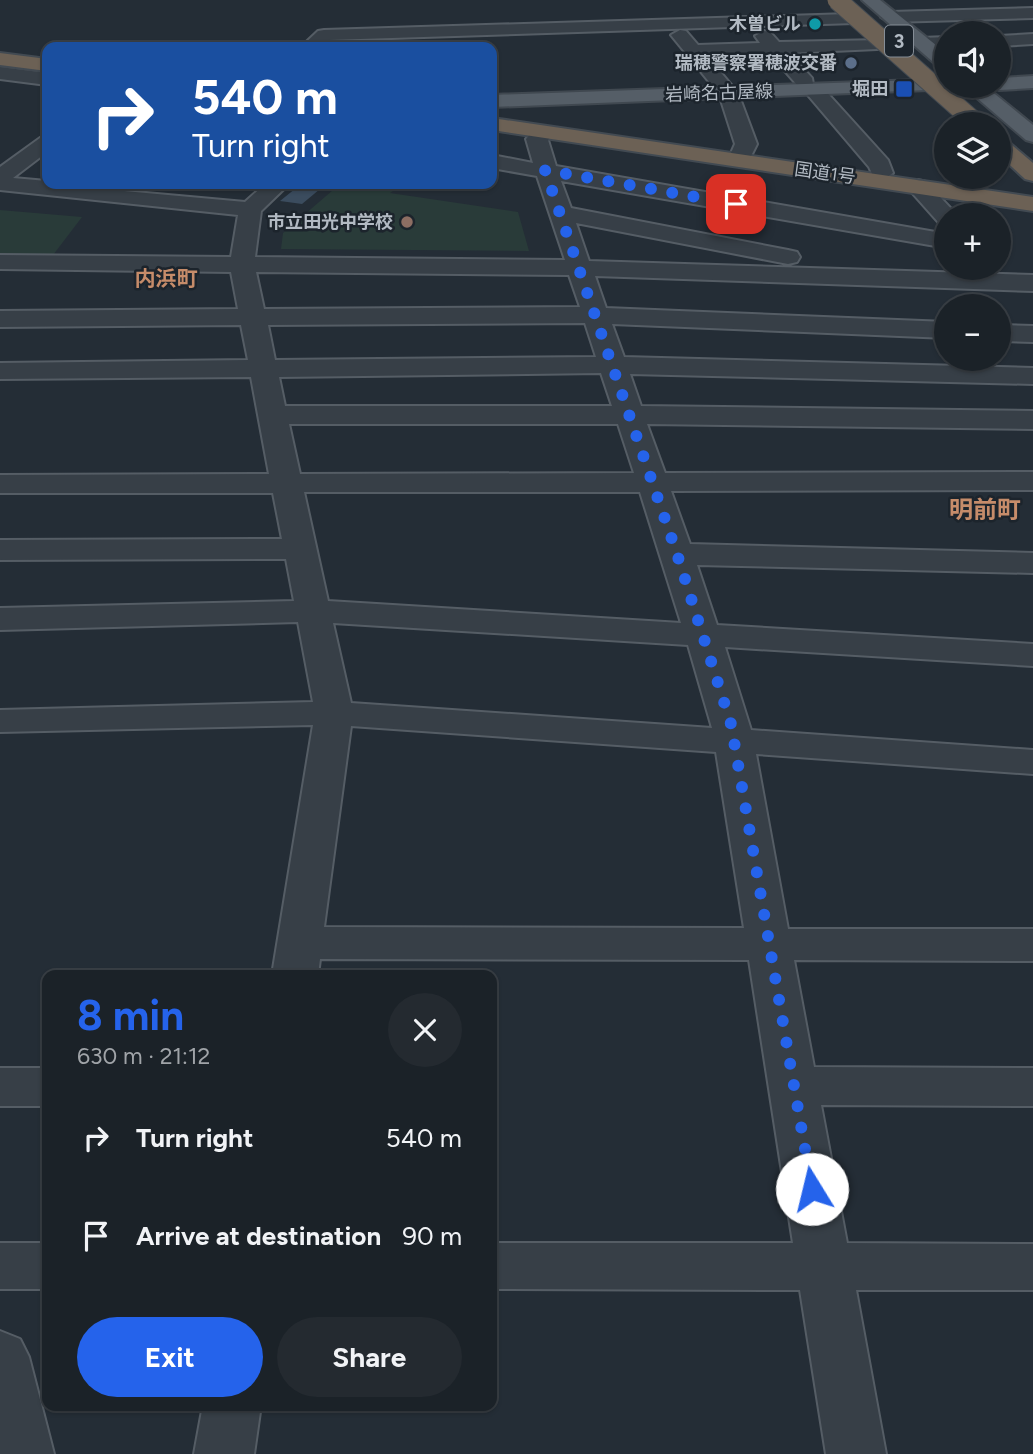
<!DOCTYPE html>
<html lang="en">
<head>
<meta charset="utf-8">
<style>
  :root { --surface:#1b2228; --page:#242a30; --text:#f1f3f6; --muted:#a0a4a8; --line:#393f45; --accent:#2563eb }
  body { margin:0; font-family:Figtree,"Noto Sans JP",sans-serif; background:var(--page); color:var(--text); height:100vh; display:flex; flex-direction:column; font-size:26px; white-space:nowrap }
  * { box-sizing:border-box; margin:0 }
  p { font-size:23px; color:var(--muted) }
  .icon { flex:none; width:38px; height:38px; fill:none; stroke:currentColor; stroke-width:2; stroke-linecap:round; stroke-linejoin:round }
  .map { position:relative; flex:1; overflow:hidden }
  .drawer { position:absolute; left:42px; top:970px; width:455px; height:441px; display:flex; flex-direction:column; background:var(--surface); border-radius:14px; box-shadow:0 2px 5px #0004,0 0 0 2px var(--line) }
  .drawer>* { flex:none }
  .hud { position:absolute; left:42px; top:42px; width:455px; height:147px; border-radius:14px; box-shadow:0 2px 5px #0004,0 0 0 2px var(--line); background:#1a4fa0; color:#fff; overflow:hidden }
  .tools { position:absolute; left:934px; top:21px; display:grid; gap:14px }
  .tools a { display:grid; place-items:center; width:77px; height:77px; border-radius:50%; background:var(--surface); box-shadow:0 2px 5px #0004,0 0 0 2px var(--line); font-size:35px }
  .pin { position:absolute; display:grid; place-items:center; width:60px; height:60px; color:#fff; margin:-30px; border-radius:14px; box-shadow:0 4px 10px #0006 }
  .me { position:absolute; width:77px; margin:-38px; rotate:351deg; stroke-linejoin:round; filter:drop-shadow(0 0 5px #0008) }
  .turn { display:flex; align-items:center; gap:24px; height:147px; padding:0 35px; font-size:32px }
  .turn .icon { width:91px; height:91px; stroke-width:2.5 }
  .turn b { display:block; font-size:49px; line-height:60px }
  .round { display:grid; place-items:center; flex:none; width:74px; height:74px; border-radius:37px; background:var(--page) }
  .summary { display:flex; align-items:center; justify-content:space-between; height:119px; padding:0 35px }
  h1 { font-size:42px; font-weight:700; line-height:52px; color:var(--accent) }
  .action { display:flex; gap:14px; margin-top:auto; padding:14px 35px }
  .action a { flex:1; height:80px; border-radius:42px; background:var(--accent); color:#fff; font-size:28px; font-weight:700; line-height:80px; text-align:center }
  .action a+a { background:var(--page); color:var(--text) }
  ul { padding:0; list-style:none }
  li { display:flex; align-items:center; gap:21px; height:98px; padding:0 35px }
  li div { flex:1 }
  li b { display:block; font-size:26px }
  li em { font-style:normal }
  .map>svg:first-child { display:block }
</style>
</head>
<body>
<div class="map">
<svg width="1033" height="1454" viewBox="0 0 1033 1454">
  <rect width="100%" height="100%" fill="#242d36"/>
  <g fill="#293b39">
    <path d="M 340,184 L 396,189 L 390,193 L 518,212 L 529,251 L 281,249 L 283,233 Z"/>
    <path d="M 0,210 L 82,217 L 50,259 L 0,259 Z"/>
  </g>
  <path fill="#3b4c5e" d="M 301,184 L 326,184 L 302,204 L 280,201 Z"/>
  <g fill="none" stroke-linecap="round" stroke-linejoin="round">
    <defs>
      <g id="minor">
        <path d="M 1033,8 L 1033,18 L 890,22 L 881,17 L 890,12 Z"/>
        <path d="M 849,14 L 858,19 L 855,23 L 329,40 L 321,47 L 301,47 L 318,31 L 324,30 Z"/>
        <path d="M 680,30 L 686,31 L 698,45 L 760,43 L 755,36 L 764,31 L 770,32 L 779,42 L 883,40 L 886,44 L 883,48 L 877,49 L 789,53 L 812,78 L 813,84 L 821,86 L 888,160 L 893,173 L 882,180 L 874,178 L 869,167 L 807,94 L 806,88 L 798,86 L 770,54 L 707,56 L 738,93 L 757,144 L 750,158 L 734,158 L 731,153 L 735,144 L 719,94 L 671,35 Z"/>
        <path d="M 1033,34 L 1033,44 L 999,46 L 999,36 Z"/>
        <path d="M 947,37 L 947,47 L 921,48 L 912,43 L 921,38 Z"/>
        <path d="M 0,67 L 47,73 L 47,85 L 0,79 Z"/>
        <path d="M 543,126 L 553,132 L 548,140 L 556,166 L 947,234 L 947,248 L 561,181 L 571,208 L 788,250 L 797,252 L 800,257 L 797,262 L 788,264 L 576,223 L 589,261 L 1033,275 L 1033,291 L 595,276 L 606,308 L 947,322 L 947,338 L 612,324 L 624,357 L 1033,368 L 1033,384 L 630,374 L 641,406 L 1033,411 L 1033,429 L 647,424 L 665,473 L 1033,472 L 1033,490 L 671,491 L 690,544 L 1033,553 L 1033,573 L 697,565 L 717,625 L 1033,644 L 1033,666 L 725,647 L 751,730 L 1033,750 L 1033,774 L 756,754 L 788,929 L 1033,929 L 1033,961 L 794,960 L 814,1067 L 1033,1068 L 1033,1106 L 821,1105 L 847,1243 L 1033,1244 L 1033,1290 L 856,1290 L 886,1454 L 826,1454 L 800,1290 L 492,1289 L 492,1243 L 793,1243 L 749,960 L 320,959 L 318,975 L 272,975 L 313,725 L 0,732 L 0,710 L 313,702 L 298,622 L 0,630 L 0,608 L 294,601 L 286,559 L 0,560 L 0,540 L 282,539 L 273,493 L 0,493 L 0,475 L 269,474 L 251,377 L 0,379 L 0,363 L 248,360 L 241,325 L 0,327 L 0,311 L 238,309 L 231,272 L 0,269 L 0,255 L 231,257 L 238,215 L 0,190 L 0,167 L 40,138 L 47,136 L 47,152 L 13,178 L 47,181 L 47,184 L 245,202 L 265,184 L 289,184 L 261,211 L 255,257 L 565,260 L 537,176 L 492,168 L 492,155 L 533,163 L 526,139 L 536,128 ZM 256,272 L 569,275 L 580,307 L 264,309 ZM 585,323 L 596,357 L 275,360 L 268,325 ZM 601,373 L 612,406 L 285,406 L 279,377 ZM 289,424 L 618,424 L 634,473 L 300,474 ZM 304,492 L 640,492 L 681,623 L 328,601 ZM 333,623 L 688,645 L 712,728 L 351,703 ZM 351,726 L 716,752 L 744,928 L 324,927 Z"/>
        <path d="M 918,180 L 926,182 L 957,215 L 947,215 L 947,225 L 939,223 L 907,187 Z"/>
        <path d="M 999,325 L 1033,326 L 1033,342 L 999,341 Z"/>
        <rect x="0" y="1068" width="47" height="38"/>
        <rect x="0" y="1243" width="47" height="46"/>
        <path d="M 0,1331 L 20,1339 L 29,1357 L 54,1454 L 0,1454 Z"/>
        <path d="M 203,1405 L 261,1405 L 254,1454 L 194,1454 Z"/>
      </g>
      <g id="major">
        <path d="M 862,0 L 880,0 L 947,54 L 947,70 L 940,68 Z"/>
        <path d="M 1033,76 L 1033,88 L 999,90 L 991,86 L 999,86 L 999,78 Z"/>
        <path d="M 947,79 L 947,86 L 956,86 L 954,89 L 492,107 L 492,95 Z"/>
        <path d="M 963,86 L 985,86 L 1033,125 L 1033,142 L 1026,140 Z"/>
      </g>
      <g id="highway">
        <path d="M 0,53 L 47,59 L 47,71 L 0,65 Z"/>
        <path d="M 492,118 L 1033,197 L 1033,211 L 492,130 Z"/>
        <path d="M 999,138 L 1006,140 L 1033,163 L 1033,181 L 1025,179 L 999,155 Z"/>
      </g>
    </defs>
    <use href="#minor" stroke="#555d65" stroke-width="4"/>
    <use href="#major" stroke="#404850" stroke-width="4"/>
    <use href="#highway" stroke="#424a52" stroke-width="4"/>
    <use href="#minor" fill="#373f47" fill-rule="evenodd"/>
    <use href="#major" fill="#555e67" fill-rule="evenodd"/>
    <use href="#highway" fill="#6c6155" fill-rule="evenodd"/>
    <defs>
      <path id="highway-bridge" d="M 837,0 L 977,124"/>
    </defs>
    <use href="#highway-bridge" stroke="#424a52" stroke-width="21" stroke-linecap="butt"/>
    <use href="#highway-bridge" stroke="#6c6155" stroke-width="19"/>
  </g>
  <g fill="none" stroke-linecap="round" stroke-linejoin="round">
    <path stroke="#2563eb" stroke-width="12" stroke-dasharray="0 21.6" d="M 736,204 L 545,170 L 677,554 L 731,724 L 812,1189"/>
  </g>
  <circle fill="#0f9aa8" stroke="#1c242c" stroke-width="2.5" cx="815" cy="24" r="7"/>
  <circle fill="#5c6f8a" stroke="#1c242c" stroke-width="2.5" cx="851" cy="63" r="7"/>
  <rect fill="#1a4fb4" stroke="#1c242c" stroke-width="2.5" x="895" y="80" width="18" height="18" rx="3.5"/>
  <circle fill="#8d6e63" stroke="#1c242c" stroke-width="2.5" cx="407" cy="222" r="7"/>
  <g text-anchor="middle" stroke-width="5" stroke-linejoin="round" paint-order="stroke">
    <g font-size="18" font-weight="bold" fill="#b2bac3" stroke="#1c242c" text-anchor="end">
      <text x="801" y="30">木曽ビル</text>
      <text x="837" y="69">瑞穂警察署穂波交番</text>
      <text x="888" y="95">堀田</text>
      <text x="393" y="228">市立田光中学校</text>
    </g>
    <g font-size="18" fill="#b2bac3" stroke="#1c242c">
      <text transform="translate(719 93) rotate(-2)" y="6">岩崎名古屋線</text>
      <text transform="translate(825 173) rotate(8)" y="6">国道1号</text>
    </g>
    <rect fill="#1c242c" stroke="#858d96" stroke-width="2" x="885" y="25.5" width="28" height="31" rx="5"/>
    <g font-size="19" font-weight="bold" fill="#b2bac3">
      <text x="899" y="48">3</text>
    </g>
    <g font-size="21" font-weight="bold" fill="#c68c6a" stroke="#1c242c">
      <text x="166" y="286">内浜町</text>
    </g>
    <g font-size="24" font-weight="bold" fill="#c68c6a" stroke="#1c242c">
      <text x="985" y="518">明前町</text>
    </g>
  </g>
</svg>
<div class="tools">
<a><svg class="icon" aria-label="sound" viewBox="0 0 24 24"><path d="M4 9h4l5-4v14l-5-4H4zM17 9q2 3 0 6"/></svg></a>
<a><svg class="icon" aria-label="layers" viewBox="0 0 24 24"><path d="M12 4l9 5-9 5-9-5zM3 14l9 5 9-5"/></svg></a>
<a>+</a>
<a>−</a>
</div>
<div class="pin" style="left:736px;top:204px;background:#d93025"><svg class="icon" aria-label="arrive" viewBox="0 0 24 24"><path d="M6 21V4h12l-3 4 3 4H6"/></svg></div>
<svg class="me" style="left:812px;top:1189px" viewBox="-20 -20 40 40"><circle r="19" fill="#fff"/><path d="M0-13L10 11 0 6-10 11z" fill="#2563eb"/></svg>
<div class="hud">
<div class="turn"><svg class="icon" aria-label="right" viewBox="0 0 24 24"><path d="M7 20v-9h11M14 6l5 5-5 5"/></svg><div><b>540 m</b>Turn right</div></div>
</div>
<section class="drawer">
<div class="summary"><div><h1>8 min</h1><p>630 m · 21:12</p></div><a class="round"><svg class="icon" aria-label="close" viewBox="0 0 24 24"><path d="M6 6l12 12M18 6L6 18"/></svg></a></div>
<ul>
<li><svg class="icon" aria-label="right" viewBox="0 0 24 24"><path d="M7 20v-9h11M14 6l5 5-5 5"/></svg><div><b>Turn right</b></div><em>540 m</em></li>
<li><svg class="icon" aria-label="arrive" viewBox="0 0 24 24"><path d="M6 21V4h12l-3 4 3 4H6"/></svg><div><b>Arrive at destination</b></div><em>90 m</em></li>
</ul>
<div class="action"><a>Exit</a><a>Share</a></div>
</section>
</div>
</body>
</html>
